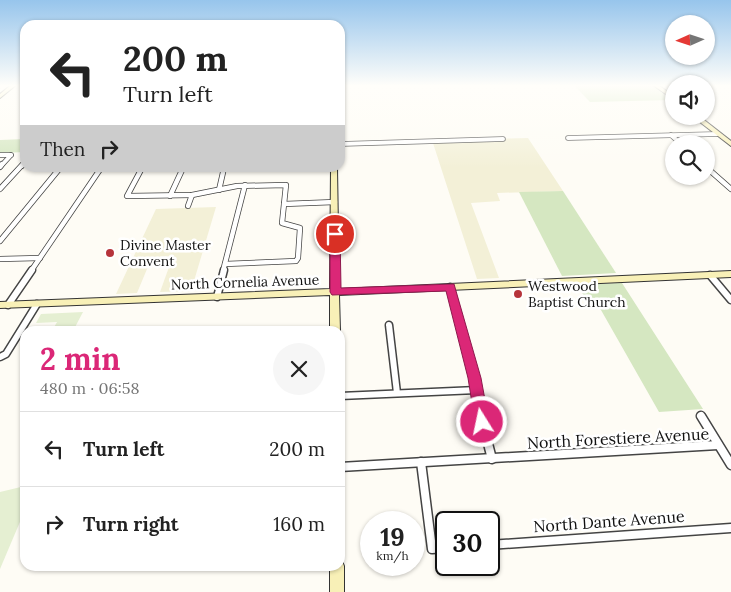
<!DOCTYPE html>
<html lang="en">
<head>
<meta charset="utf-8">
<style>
  :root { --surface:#fff; --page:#f6f6f6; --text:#222; --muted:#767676; --line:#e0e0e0; --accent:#db2777 }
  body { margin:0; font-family:Lora,serif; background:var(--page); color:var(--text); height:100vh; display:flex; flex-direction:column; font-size:19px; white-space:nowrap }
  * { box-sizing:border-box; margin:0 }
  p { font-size:16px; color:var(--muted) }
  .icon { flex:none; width:28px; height:28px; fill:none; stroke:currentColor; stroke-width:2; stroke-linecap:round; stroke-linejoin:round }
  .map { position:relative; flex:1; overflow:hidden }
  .panel { position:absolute; left:20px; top:326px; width:325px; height:245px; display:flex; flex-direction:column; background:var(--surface); border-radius:15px; box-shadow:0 1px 4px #0004 }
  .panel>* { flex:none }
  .top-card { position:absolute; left:20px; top:20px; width:325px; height:152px; border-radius:15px; box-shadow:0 1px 4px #0004; background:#fff; color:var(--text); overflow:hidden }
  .needle { width:32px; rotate:267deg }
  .tools { position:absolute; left:665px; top:15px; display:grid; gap:10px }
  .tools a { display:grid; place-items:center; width:50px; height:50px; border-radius:50%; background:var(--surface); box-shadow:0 1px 4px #0004; font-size:25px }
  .speed { position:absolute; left:360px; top:511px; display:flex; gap:10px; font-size:25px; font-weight:700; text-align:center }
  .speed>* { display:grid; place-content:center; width:65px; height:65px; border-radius:50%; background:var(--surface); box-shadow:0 1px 4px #0004; line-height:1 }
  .speed small { font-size:12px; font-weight:400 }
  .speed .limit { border:2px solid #111; border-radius:8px; background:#fff; color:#111 }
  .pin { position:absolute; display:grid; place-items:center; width:42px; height:42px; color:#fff; margin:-21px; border:2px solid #fff; border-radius:50%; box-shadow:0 1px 5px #0007 }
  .me { position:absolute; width:55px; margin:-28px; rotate:350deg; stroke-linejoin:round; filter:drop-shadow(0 0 4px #0008) }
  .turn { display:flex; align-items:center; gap:18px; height:105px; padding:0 20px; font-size:22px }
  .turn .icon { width:65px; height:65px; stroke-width:2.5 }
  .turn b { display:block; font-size:35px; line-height:42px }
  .then { display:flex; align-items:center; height:48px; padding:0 20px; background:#0003; gap:10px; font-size:19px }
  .round { display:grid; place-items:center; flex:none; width:52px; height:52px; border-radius:26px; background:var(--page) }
  .head { display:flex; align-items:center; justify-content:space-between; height:85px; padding:0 20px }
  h1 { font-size:30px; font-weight:800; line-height:38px; color:var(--accent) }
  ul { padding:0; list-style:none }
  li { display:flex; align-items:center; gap:15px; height:75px; padding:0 20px; border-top:1px solid var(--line) }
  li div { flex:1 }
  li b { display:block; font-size:19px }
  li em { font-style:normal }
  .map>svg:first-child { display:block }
</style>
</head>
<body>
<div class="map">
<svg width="731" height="592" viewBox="0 0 731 592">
  <rect width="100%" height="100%" fill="#fefcf5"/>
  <g fill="#f3f0d7">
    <path d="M 528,138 L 563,191 L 497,193 L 500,201 L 471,203 L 499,278 L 477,279 L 432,140 Z"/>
    <path d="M 216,207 L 191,291 L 160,292 L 173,256 L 152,257 L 137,293 L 116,294 L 156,209 Z"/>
  </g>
  <g fill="#d5e7c1">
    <path d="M 574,85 L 652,85 L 671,100 L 590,102 Z"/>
    <path d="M 25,139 L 25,152 L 0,153 L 0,140 Z"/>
    <path d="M 563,191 L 616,273 L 562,276 L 519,192 Z"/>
    <path d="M 622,283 L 703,409 L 659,412 L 597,303 L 588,303 L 580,289 L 589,289 L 587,284 Z"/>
  </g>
  <g fill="#e5efd2">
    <path d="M 83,312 L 73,331 L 52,331 L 57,322 L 36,323 L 41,314 Z"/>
    <path d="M 25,486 L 25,510 L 0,569 L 0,492 Z"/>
  </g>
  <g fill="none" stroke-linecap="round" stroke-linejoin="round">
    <defs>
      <g id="street-far3">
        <path d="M 671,135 L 681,144"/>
        <path d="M 568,138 L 717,134"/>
        <path d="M 340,144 L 503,139"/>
        <path d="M 0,155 L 11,155"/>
        <path d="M 1,166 L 11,155"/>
        <path d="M 22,166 L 25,162"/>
      </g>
      <g id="street-far2">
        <path d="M 0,167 L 2,164"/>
        <path d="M 706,167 L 731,189"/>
        <path d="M 142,168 L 127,196 L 192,195 L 237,186 L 286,185 L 282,223 L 300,228 L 298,258 L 296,261 L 225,264"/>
        <path d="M 0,189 L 23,164"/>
        <path d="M 219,190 L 224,168"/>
        <path d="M 170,196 L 183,168"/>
        <path d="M 284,204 L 335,202"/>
        <path d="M 188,206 L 192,195"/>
        <path d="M 0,241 L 60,168"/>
        <path d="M 0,259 L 40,258"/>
        <path d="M 31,271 L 101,168"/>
        <path d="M 223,271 L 245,185"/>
      </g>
      <g id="street-far1">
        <path d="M 710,275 L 731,300"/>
        <path d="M 450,287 L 475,378 L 480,410"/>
        <path d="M 217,297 L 224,270"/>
        <path d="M 8,305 L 32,270"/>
        <path d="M 389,325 L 397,393"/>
        <path d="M 0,357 L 6,354 L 37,304"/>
        <path d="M 340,396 L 477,390"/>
      </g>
      <g id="street">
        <path d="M 479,409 L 492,459"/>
        <path d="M 701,416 L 731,465"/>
        <path d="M 421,462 L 432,549 L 446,548"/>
        <path d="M 340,467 L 718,445"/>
        <path d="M 489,545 L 731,528"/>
      </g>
      <g id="secondary">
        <path d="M 11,85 L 16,85 L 0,98 L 0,94 Z"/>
        <path d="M 653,85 L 658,85 L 674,96 L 674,100 Z"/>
        <path d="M 692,116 L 699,116 L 731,141 L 731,146 Z"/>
        <path d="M 331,168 L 337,168 L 339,289 L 731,271 L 731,277 L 339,295 L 340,331 L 330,331 L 330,295 L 0,308 L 0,302 L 330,289 Z"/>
        <path d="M 340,560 L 342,561 L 344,566 L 344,592 L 330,592 L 330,566 L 340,566 Z"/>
      </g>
    </defs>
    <use href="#street-far3" stroke="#444" stroke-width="5.5"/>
    <use href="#street-far2" stroke="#444" stroke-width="6"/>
    <use href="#street-far1" stroke="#444" stroke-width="9"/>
    <use href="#street" stroke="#444" stroke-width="11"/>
    <use href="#secondary" stroke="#333" stroke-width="2"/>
    <use href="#street-far3" stroke="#fff" stroke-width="4"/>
    <use href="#street-far2" stroke="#fff" stroke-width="4.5"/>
    <use href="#street-far1" stroke="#fff" stroke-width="6"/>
    <use href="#street" stroke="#fff" stroke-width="8"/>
    <use href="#secondary" fill="#f8f0b7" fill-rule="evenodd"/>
  </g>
  <linearGradient id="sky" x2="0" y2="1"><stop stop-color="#97c5ec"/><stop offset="0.51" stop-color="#fffefa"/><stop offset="1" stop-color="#fffefa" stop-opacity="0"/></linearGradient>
  <rect width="731" height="168" fill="url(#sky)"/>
  <path fill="#db2777" stroke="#8e194d" d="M 335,230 L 340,234 L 341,288 L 454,284 L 481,378 L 489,422 L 487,427 L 482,429 L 477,427 L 475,422 L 468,378 L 446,291 L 332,295 L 330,292 L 330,234 Z"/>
  <g fill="#b6343b" stroke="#fff" stroke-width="2">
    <circle cx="110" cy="253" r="5"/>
    <circle cx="518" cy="294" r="5"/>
  </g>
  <g text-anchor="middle" stroke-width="5" stroke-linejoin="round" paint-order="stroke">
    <g font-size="14" fill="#111" stroke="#fff" text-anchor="start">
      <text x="120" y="250">Divine Master<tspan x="120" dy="16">Convent</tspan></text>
      <text x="528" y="291">Westwood<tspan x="528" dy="16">Baptist Church</tspan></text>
    </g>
    <g font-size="14" fill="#111" stroke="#fff">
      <text transform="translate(245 282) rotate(-2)" y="5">North Cornelia Avenue</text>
    </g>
    <g font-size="16" fill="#111" stroke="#fff">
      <text transform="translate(618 438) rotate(-3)" y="6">North Forestiere Avenue</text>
      <text transform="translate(609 521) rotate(-4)" y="6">North Dante Avenue</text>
    </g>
  </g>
</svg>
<div class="tools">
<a><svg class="needle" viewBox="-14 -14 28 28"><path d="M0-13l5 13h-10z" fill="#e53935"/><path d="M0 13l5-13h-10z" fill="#767676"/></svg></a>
<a><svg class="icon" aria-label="sound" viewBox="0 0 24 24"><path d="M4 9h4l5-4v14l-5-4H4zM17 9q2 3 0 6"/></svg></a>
<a><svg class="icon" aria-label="search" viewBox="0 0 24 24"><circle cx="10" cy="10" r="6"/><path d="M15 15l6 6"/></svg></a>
</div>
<div class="speed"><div>19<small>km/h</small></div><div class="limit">30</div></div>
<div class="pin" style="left:335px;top:234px;background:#d93025"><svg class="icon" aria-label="arrive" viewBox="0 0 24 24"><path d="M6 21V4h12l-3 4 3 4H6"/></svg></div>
<svg class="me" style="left:482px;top:422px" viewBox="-20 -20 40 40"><circle r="17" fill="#db2777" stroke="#fff" stroke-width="3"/><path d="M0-11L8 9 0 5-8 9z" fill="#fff"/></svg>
<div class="top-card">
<div class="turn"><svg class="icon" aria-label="left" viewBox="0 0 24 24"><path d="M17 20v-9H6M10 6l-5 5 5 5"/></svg><div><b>200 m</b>Turn left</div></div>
<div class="then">Then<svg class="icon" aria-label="right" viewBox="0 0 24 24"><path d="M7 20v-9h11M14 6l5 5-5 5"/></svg></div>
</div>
<section class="panel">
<div class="head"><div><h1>2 min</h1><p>480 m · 06:58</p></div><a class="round"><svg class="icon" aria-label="close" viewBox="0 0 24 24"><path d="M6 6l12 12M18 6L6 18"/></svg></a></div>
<ul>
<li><svg class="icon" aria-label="left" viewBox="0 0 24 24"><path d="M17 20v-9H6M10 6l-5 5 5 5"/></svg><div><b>Turn left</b></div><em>200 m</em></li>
<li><svg class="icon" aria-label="right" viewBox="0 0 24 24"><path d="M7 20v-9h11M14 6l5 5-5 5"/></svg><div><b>Turn right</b></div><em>160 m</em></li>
</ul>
</section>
</div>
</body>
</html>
